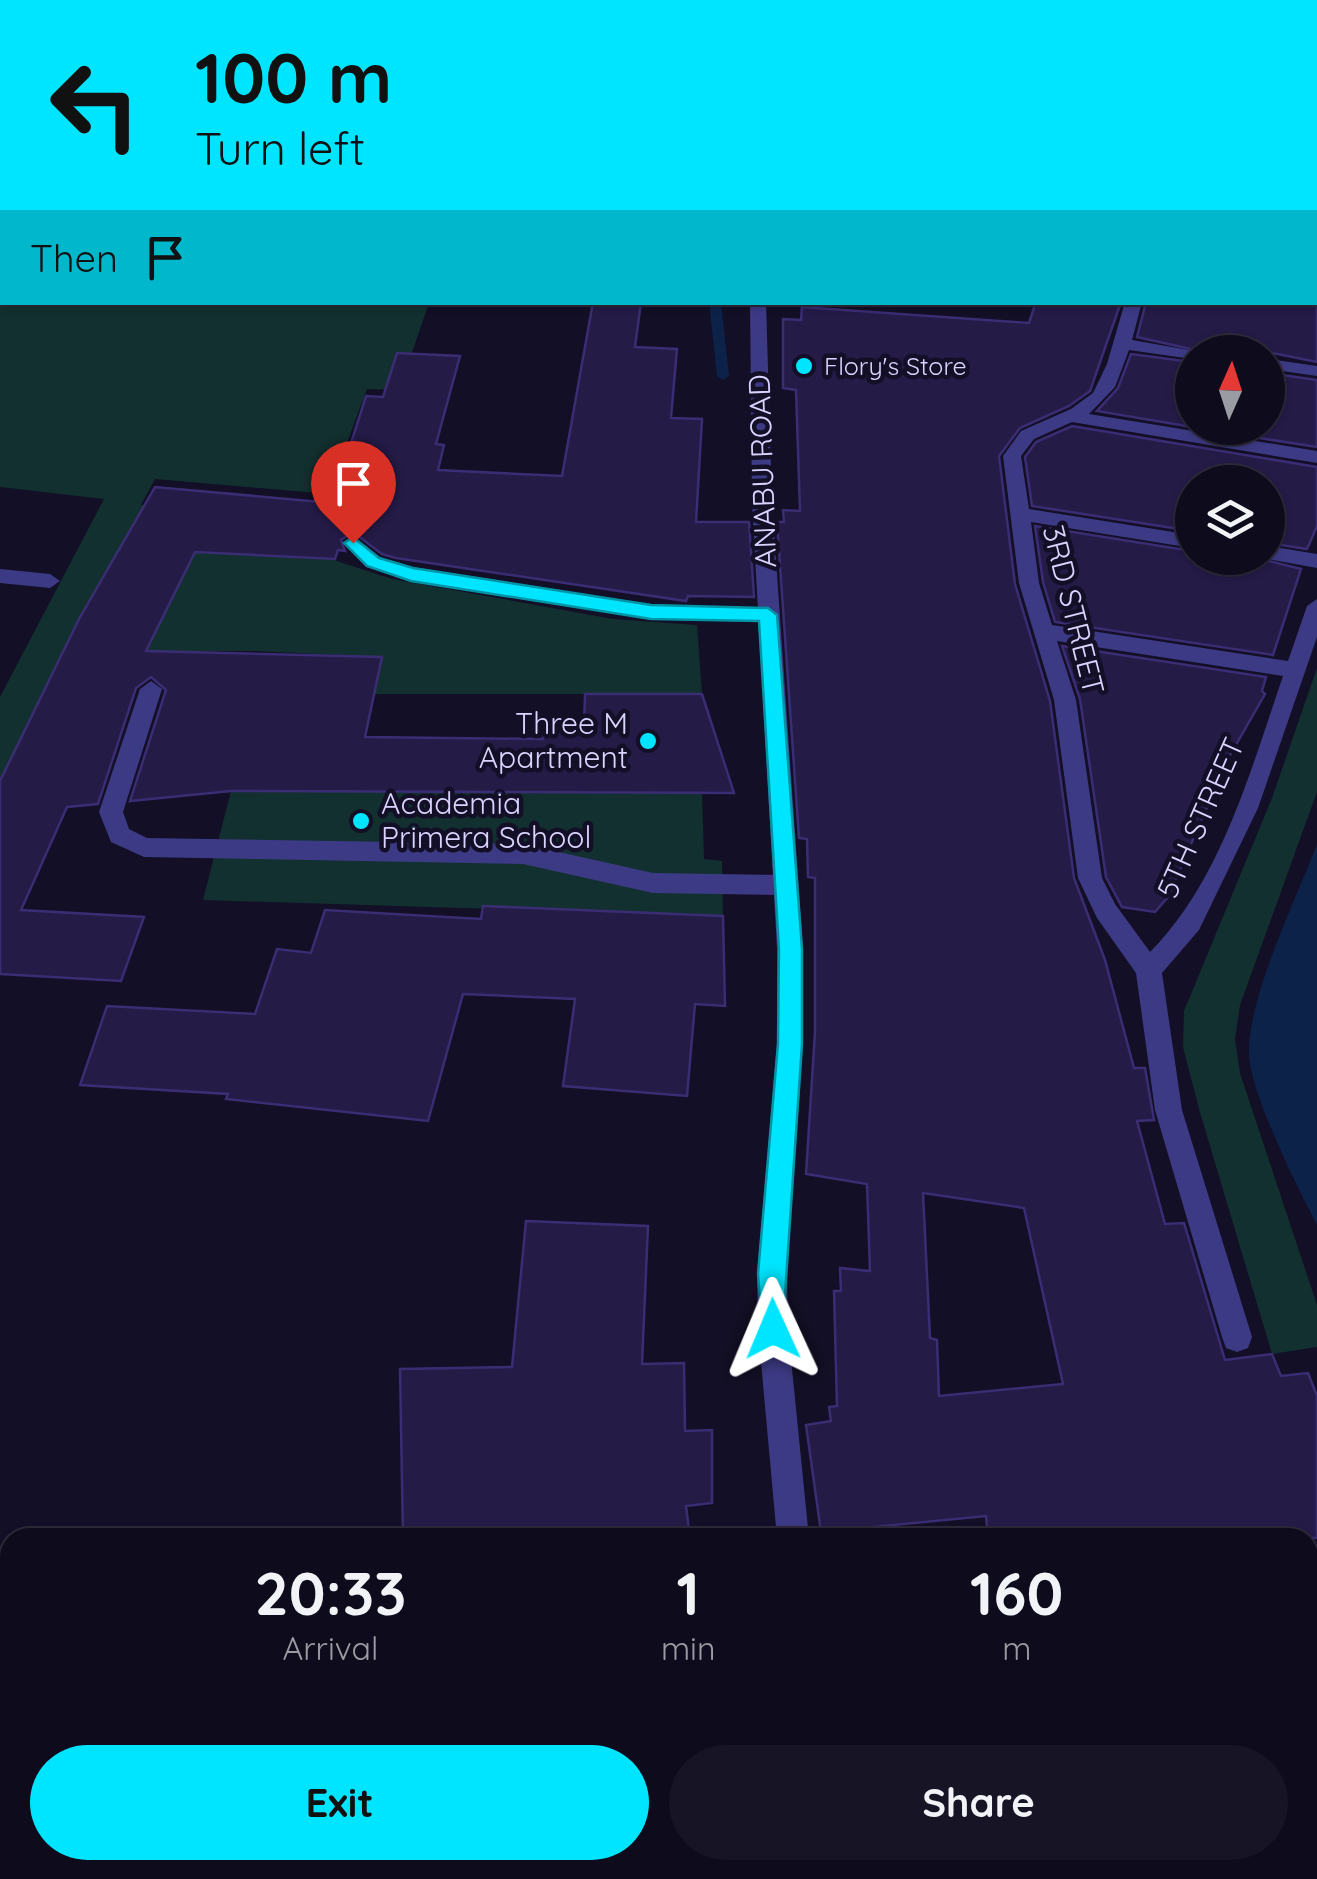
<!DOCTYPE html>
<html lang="en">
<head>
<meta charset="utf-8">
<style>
  :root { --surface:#0e0b1c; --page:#171425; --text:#f1f3f6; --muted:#9b9ba3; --line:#2e2b3b; --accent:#00e5ff }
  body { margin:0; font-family:Quicksand,sans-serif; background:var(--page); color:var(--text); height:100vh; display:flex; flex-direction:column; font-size:38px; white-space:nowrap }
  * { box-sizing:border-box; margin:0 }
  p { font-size:32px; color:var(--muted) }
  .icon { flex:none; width:55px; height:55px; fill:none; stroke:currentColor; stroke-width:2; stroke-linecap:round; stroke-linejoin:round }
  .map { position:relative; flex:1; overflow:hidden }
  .panel { position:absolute; left:0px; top:1528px; width:1318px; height:352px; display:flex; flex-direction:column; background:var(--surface); border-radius:30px 30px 0 0; box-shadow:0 2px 8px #0004,0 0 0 2px var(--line) }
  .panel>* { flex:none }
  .top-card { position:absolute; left:0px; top:0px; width:1318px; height:305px; box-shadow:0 2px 8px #0004,0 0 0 2px var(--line); background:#00e5ff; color:#111; overflow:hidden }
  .needle { width:65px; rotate:3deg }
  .fabs { position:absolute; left:1175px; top:335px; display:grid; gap:20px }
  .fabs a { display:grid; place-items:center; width:110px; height:110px; border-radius:50%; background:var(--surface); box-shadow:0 2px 8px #0004,0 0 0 2px var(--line); font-size:50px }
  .pin { position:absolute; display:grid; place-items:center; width:85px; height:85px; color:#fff; margin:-102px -42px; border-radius:50% 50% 50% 0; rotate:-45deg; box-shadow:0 0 10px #0007 }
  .pin .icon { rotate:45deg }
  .me { position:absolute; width:110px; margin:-55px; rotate:359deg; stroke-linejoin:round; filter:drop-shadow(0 0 8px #0008) }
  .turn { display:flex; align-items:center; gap:35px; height:210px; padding:0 30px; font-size:45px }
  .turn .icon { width:130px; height:130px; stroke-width:2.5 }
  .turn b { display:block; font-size:70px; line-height:85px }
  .then { display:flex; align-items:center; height:95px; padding:0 30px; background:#0003; gap:20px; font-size:38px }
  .eta { display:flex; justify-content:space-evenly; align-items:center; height:170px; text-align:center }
  .eta b { font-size:60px; font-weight:700; line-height:70px }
  .button { display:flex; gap:20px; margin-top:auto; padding:20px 30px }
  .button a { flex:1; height:115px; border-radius:60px; background:var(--accent); color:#111; font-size:40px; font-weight:700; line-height:115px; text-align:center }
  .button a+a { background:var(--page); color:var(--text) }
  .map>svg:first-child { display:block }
</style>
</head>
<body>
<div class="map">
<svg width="1317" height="1879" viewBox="0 0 1317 1879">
  <rect width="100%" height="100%" fill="#130f26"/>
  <g fill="#12302f">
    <path d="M 0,40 L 2,302 L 429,303 L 399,390 L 367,389 L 328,494 L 155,479 L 141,505 L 174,508 L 392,579 L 613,619 L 697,625 L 702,694 L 374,694 L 382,657 L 254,651 L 64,652 L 0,781 L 0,697 L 104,499 L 0,487 Z"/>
    <path d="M 1317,668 L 1317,792 L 1240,1005 L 1235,1039 L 1240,1073 L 1317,1305 L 1317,1347 L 1272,1354 L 1199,1109 L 1183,1047 L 1184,1011 L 1272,798 Z"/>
    <path d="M 231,791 L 702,793 L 704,859 L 722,861 L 723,916 L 203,900 Z"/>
    <path d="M 345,1870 L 672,1870 L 673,1879 L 344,1879 Z"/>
  </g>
  <path fill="#0c2248" d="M 1317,844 L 1317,1225 C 1297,1187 1251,1094 1249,1055 C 1247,998 1296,900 1317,844 Z"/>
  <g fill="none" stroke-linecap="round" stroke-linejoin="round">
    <path fill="#0c2248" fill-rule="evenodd" d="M 709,302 L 721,302 L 729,376 L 723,380 L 717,376 Z"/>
  </g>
  <g fill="#241b47" stroke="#3b2d73" stroke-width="2.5" fill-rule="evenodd">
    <path d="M 593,302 L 641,302 L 635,347 L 677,349 L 671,418 L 702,419 L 696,522 L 749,522 L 754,597 L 688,596 L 686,601 L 396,558 L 382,554 L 353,532 L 341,540 L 345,551 L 338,550 L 335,559 L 195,552 L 146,651 L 382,657 L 365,737 L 543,739 L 544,724 L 584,724 L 585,694 L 702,694 L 734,793 L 231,791 L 130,801 L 166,690 L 151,677 L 136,688 L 98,804 L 67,807 L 21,910 L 144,917 L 121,981 L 0,974 L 0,781 L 79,619 L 155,487 L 332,503 L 366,396 L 383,397 L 397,353 L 460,356 L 436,444 L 444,445 L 438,470 L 562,476 Z"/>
    <path d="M 1036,302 L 1121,302 L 1090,391 L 1069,406 L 1020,428 L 999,456 L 1015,584 L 1050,701 L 1074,878 L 1105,960 L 1134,1068 L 1145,1068 L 1154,1120 L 1137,1121 L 1165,1224 L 1184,1223 L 1225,1360 L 1272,1354 L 1281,1376 L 1308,1373 L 1317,1396 L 1317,1538 L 988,1538 L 986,1516 L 821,1532 L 806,1425 L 831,1421 L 829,1407 L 837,1406 L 834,1291 L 841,1291 L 840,1268 L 870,1271 L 867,1184 L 806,1174 L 815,1032 L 815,878 L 808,877 L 807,839 L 799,838 L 777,522 L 784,522 L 783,510 L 800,511 L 796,390 L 783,388 L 783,319 L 801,320 L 802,307 L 1029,323 ZM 923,1193 L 1024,1208 L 1063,1384 L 939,1396 L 937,1340 L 930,1338 Z"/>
    <path d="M 1146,302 L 1317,302 L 1317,362 L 1268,352 L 1204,352 L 1137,337 Z"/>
    <path d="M 1131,354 L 1192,362 L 1192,427 L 1097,411 L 1118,388 Z"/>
    <path d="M 1268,373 L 1317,380 L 1317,447 L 1196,428 L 1268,428 Z"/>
    <path d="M 1072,426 L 1317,467 L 1317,526 L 1307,549 L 1268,543 L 1268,482 L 1192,482 L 1192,531 L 1032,506 L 1025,457 L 1036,442 Z"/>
    <path d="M 1035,526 L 1192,551 L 1192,558 L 1257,558 L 1301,569 L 1273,655 L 1055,622 L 1043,582 Z"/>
    <path d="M 1062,646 L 1266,677 L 1262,691 L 1265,694 L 1229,757 L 1168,897 L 1155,912 L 1122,907 L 1106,877 L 1080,699 Z"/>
    <path d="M 483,906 L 723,916 L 725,1006 L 695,1004 L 687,1096 L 563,1086 L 575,999 L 463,994 L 428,1121 L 226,1099 L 228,1094 L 80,1085 L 107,1006 L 255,1014 L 277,949 L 311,953 L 325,910 L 481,919 Z"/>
    <path d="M 526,1221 L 648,1226 L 642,1364 L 684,1363 L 685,1431 L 712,1430 L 712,1503 L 686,1506 L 690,1538 L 403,1538 L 400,1369 L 512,1367 Z"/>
  </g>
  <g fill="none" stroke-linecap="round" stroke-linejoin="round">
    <path fill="#3d3a85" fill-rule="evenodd" d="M 151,681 L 162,689 L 123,812 L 129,829 L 147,838 L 523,844 L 653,873 L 787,875 L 796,878 L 799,885 L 796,892 L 787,895 L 653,893 L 523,864 L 144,857 L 111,842 L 99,812 L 140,689 Z"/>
    <g fill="#3d3a85" fill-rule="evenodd">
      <path d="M 1025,0 L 1037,0 L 1038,2 L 1026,2 Z"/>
      <rect x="1315" y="38" width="2" height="8"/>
      <rect x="1315" y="87" width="2" height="8"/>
      <rect x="1315" y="147" width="2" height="8"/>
      <rect x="1315" y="213" width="2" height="10"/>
      <rect x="1315" y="288" width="2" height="10"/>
      <path d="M 1125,302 L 1142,302 L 1132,340 L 1200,352 L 1192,352 L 1192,359 L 1129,350 L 1115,387 L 1089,414 L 1317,451 L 1317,463 L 1072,422 L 1034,439 L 1021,456 L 1029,509 L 1192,535 L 1192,548 L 1031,522 L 1039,583 L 1052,625 L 1288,661 L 1307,606 L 1317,599 L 1317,637 L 1258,808 L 1199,930 L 1162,973 L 1182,1110 L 1252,1337 L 1248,1348 L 1237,1352 L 1226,1348 L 1222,1337 L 1155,1110 L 1136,973 L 1097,918 L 1078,878 L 1054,700 L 1019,583 L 1003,456 L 1021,431 L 1071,409 L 1093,393 L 1107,364 ZM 1057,641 L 1283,676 C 1251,769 1221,881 1150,952 L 1115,904 L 1102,878 L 1076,700 Z"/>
      <path d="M 1268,359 L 1317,366 L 1317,376 L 1268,369 Z"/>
      <path d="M 353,536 L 380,557 L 412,567 L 651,605 L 768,608 L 778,615 L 768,622 L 651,619 L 411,581 L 366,567 L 343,543 Z"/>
      <path d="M 1268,546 L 1317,554 L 1317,568 L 1261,558 L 1268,558 Z"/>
      <path d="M 0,569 L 50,574 L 60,581 L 50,588 L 0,583 Z"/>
    </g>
    <g fill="#3d3a85" fill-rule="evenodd">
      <rect x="827" y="0" width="12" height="2"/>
      <path d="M 750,302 L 766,302 L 772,502 L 803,949 L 803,1044 L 787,1275 L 788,1329 L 809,1538 L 777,1538 L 758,1329 L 757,1275 L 777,1044 L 777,949 L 752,502 Z"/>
      <path d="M 804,1870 L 842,1870 L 843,1879 L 805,1879 Z"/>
    </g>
  </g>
  <path fill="#00e5ff" stroke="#0095a6" stroke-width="2.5" d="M 353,537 L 379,558 L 413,568 L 651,605 L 768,608 L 777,615 L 802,949 L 802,1044 L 782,1338 L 773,1342 L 763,1338 L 758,1274 L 778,1044 L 779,949 L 759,621 L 651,619 L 411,581 L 367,566 L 344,543 Z"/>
  <g fill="#00e5ff" stroke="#130f26" stroke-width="4">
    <circle cx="804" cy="366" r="10"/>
    <circle cx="648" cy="741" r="10"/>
    <circle cx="361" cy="821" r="10"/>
  </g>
  <g text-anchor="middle" stroke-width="9" stroke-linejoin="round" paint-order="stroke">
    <g font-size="25" fill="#d9d4ff" stroke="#130f26" text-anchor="start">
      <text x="824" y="375">Flory's Store</text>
    </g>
    <g font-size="30" fill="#d9d4ff" stroke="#130f26">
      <text transform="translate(763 471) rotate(-92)" y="10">ANABU ROAD</text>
      <text transform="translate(1073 610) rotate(76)" y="10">3RD STREET</text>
      <text transform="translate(1201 818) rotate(-66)" y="10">5TH STREET</text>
    </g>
    <g font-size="30" fill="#d9d4ff" stroke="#130f26" text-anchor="end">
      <text x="628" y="734">Three M<tspan x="628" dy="34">Apartment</tspan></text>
      <text x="381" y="814" text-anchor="start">Academia<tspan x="381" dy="34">Primera School</tspan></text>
    </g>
  </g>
</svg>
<div class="fabs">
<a><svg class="needle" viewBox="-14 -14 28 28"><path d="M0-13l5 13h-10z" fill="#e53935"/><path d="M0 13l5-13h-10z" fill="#9b9ba3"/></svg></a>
<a><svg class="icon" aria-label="layers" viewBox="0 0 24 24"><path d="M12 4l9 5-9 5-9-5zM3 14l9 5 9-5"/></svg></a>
</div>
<div class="pin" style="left:353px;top:543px;background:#d93025"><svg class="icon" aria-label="arrive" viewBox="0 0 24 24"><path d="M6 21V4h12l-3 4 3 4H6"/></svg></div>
<svg class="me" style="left:773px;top:1329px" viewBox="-20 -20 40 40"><path d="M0-17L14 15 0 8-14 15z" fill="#00e5ff" stroke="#fff" stroke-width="4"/></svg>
<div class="top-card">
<div class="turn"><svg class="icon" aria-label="left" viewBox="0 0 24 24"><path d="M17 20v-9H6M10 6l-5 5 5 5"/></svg><div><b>100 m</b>Turn left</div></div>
<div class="then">Then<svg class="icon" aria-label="arrive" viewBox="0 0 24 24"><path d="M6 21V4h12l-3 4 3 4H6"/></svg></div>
</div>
<section class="panel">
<div class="eta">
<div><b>20:33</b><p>Arrival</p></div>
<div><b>1</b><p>min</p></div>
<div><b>160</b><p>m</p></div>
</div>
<div class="button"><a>Exit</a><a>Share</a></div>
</section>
</div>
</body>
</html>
